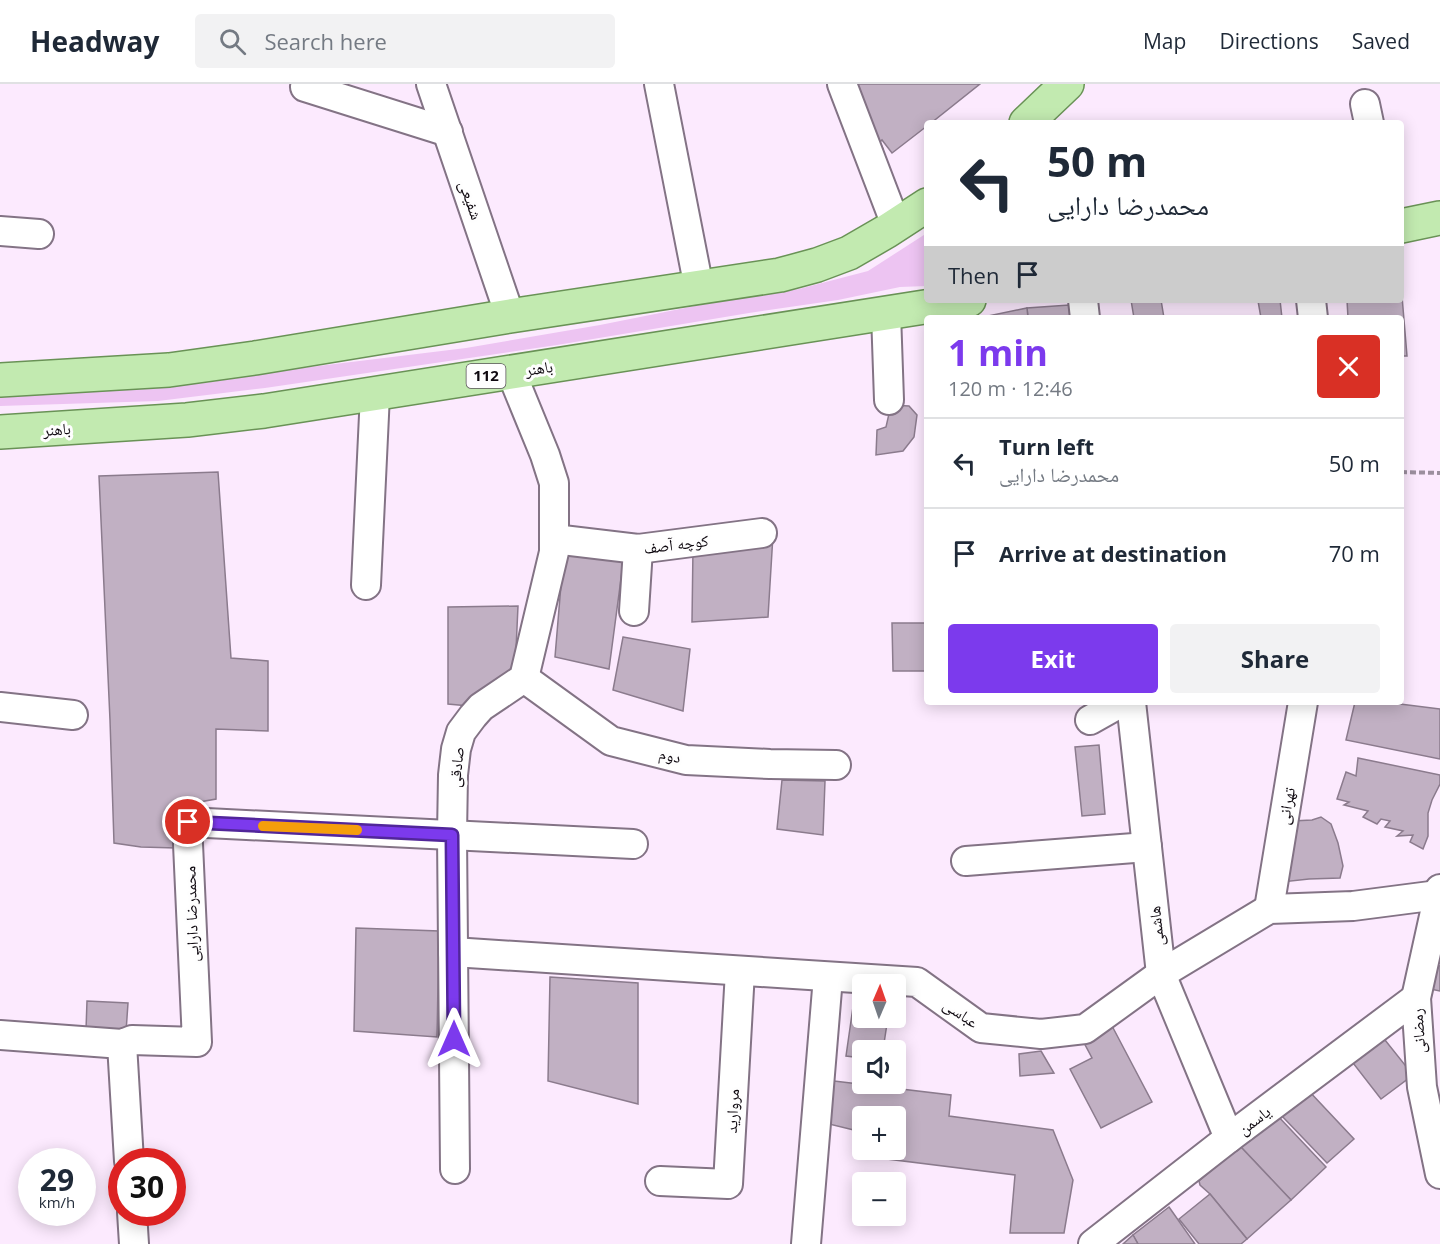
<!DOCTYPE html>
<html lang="en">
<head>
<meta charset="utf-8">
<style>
  :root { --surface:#fff; --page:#f2f2f3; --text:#1f2937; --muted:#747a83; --line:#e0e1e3; --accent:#7c3aed }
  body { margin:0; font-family:"Open Sans","Noto Naskh Arabic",sans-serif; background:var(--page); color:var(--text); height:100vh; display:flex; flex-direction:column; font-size:22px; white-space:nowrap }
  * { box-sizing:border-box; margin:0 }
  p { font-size:20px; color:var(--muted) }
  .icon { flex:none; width:33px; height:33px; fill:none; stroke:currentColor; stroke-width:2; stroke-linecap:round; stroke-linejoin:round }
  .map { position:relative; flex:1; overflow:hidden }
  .sheet { position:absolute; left:924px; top:231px; width:480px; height:390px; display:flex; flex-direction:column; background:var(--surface); border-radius:6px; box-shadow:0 3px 15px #0003 }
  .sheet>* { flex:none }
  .hud { position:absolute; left:924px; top:36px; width:480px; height:183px; border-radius:6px; box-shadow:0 3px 15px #0003; background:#fff; color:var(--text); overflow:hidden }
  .needle { width:39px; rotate:2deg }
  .controls { position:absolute; left:852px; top:890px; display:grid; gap:12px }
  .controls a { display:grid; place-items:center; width:54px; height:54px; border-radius:6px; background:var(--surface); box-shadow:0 3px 15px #0003; font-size:30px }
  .speed { position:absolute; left:18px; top:1064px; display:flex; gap:12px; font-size:30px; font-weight:700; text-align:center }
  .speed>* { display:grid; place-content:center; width:78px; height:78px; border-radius:50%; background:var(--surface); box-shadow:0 3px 15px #0003; line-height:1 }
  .speed small { font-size:15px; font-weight:400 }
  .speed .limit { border:9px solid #d22; background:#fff; color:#111 }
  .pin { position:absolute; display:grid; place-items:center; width:51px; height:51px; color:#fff; margin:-26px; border:3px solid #fff; border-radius:50%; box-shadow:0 2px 6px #0007 }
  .me { position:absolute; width:66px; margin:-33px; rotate:0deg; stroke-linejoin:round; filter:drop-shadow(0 0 4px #0008) }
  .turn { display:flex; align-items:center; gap:21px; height:126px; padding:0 24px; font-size:27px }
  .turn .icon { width:78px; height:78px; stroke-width:2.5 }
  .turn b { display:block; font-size:42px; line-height:51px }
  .then { display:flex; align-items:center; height:57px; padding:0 24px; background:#0003; gap:12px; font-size:22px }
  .round { display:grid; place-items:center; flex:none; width:63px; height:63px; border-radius:6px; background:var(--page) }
  .summary { display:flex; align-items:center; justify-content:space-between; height:102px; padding:0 24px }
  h1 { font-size:36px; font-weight:700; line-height:45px; color:var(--accent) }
  .button { display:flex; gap:12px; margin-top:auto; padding:12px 24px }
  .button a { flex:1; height:69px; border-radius:6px; background:var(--accent); color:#fff; font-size:24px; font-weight:700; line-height:69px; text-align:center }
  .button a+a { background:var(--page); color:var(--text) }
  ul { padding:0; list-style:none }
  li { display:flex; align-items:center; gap:18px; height:90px; padding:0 24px; border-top:2px solid var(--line) }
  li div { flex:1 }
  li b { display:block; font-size:22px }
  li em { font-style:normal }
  header { display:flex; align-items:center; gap:36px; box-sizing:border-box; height:84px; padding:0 30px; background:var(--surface); border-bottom:2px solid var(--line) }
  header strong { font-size:28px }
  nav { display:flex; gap:33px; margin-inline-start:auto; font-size:21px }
  .search { width:420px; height:54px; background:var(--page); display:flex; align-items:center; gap:15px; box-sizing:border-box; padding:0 21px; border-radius:6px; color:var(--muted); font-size:22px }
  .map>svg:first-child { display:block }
</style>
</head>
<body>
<header>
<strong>Headway</strong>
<div class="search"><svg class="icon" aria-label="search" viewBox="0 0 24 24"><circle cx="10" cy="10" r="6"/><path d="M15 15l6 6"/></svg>Search here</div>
<nav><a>Map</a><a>Directions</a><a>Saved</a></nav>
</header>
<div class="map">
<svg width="1440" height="1160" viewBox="0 0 1440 1160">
  <rect width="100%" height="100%" fill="#fceafe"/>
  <path fill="#edc4f2" d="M 927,149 L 927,202 L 900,203 L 838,216 L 749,229 L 557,261 L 265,304 L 158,317 L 0,322 L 0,310 L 205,299 L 302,284 L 466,264 L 600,241 L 695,222 L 799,205 L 868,187 Z"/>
  <g fill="#c1b0c3" stroke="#8b7b8d" stroke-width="1.5">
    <path d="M 850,0 L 980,0 L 931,39 L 927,39 L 927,42 L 892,69 L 882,56 L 880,58 L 883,65 L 879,68 Z"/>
    <path d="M 1401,200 L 1407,272 L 1401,272 L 1401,234 L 1348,234 L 1347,216 L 1401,216 Z"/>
    <path d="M 1131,216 L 1161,216 L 1164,234 L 1134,234 Z"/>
    <path d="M 1267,216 L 1280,216 L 1282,234 L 1261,234 L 1258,217 Z"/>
    <path d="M 1069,221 L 1070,234 L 1028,234 L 1027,224 Z"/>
    <path d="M 1027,224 L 1028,234 L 989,234 L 988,232 Z"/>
    <path d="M 891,321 L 909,322 L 917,331 L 914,353 L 903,367 L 876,371 L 877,346 L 886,343 Z"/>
    <path d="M 218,388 L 231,574 L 268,577 L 268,647 L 216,645 L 216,715 L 177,722 L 176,764 L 141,763 L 114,759 L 110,636 L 99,392 Z"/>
    <path d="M 773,451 L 768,533 L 692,538 L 693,464 Z"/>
    <path d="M 564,465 L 624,472 L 609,585 L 555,573 Z"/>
    <path d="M 518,522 L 515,587 L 469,622 L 448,620 L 448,523 Z"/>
    <path d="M 892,539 L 927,539 L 927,587 L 893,587 Z"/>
    <path d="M 623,553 L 690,565 L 683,627 L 613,606 Z"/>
    <path d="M 1355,618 L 1384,618 L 1440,625 L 1440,675 L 1346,656 Z"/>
    <path d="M 1099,661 L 1105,730 L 1082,732 L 1075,663 Z"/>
    <path d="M 1358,674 L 1440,691 L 1440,700 L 1432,716 L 1428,729 L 1428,752 L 1423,765 L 1410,758 L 1413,751 L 1397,752 L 1403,747 L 1385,743 L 1390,737 L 1381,735 L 1377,740 L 1363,733 L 1368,727 L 1344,721 L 1349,718 L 1337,715 L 1346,688 L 1356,692 Z"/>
    <path d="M 782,696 L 825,697 L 823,751 L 777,745 Z"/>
    <path d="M 1321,733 L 1331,740 L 1338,759 L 1343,782 L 1340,794 L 1309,795 L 1282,798 L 1292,737 L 1312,736 Z"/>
    <path d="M 356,844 L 439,847 L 437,953 L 354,947 Z"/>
    <path d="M 1436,881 L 1440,882 L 1440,907 L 1430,905 Z"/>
    <path d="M 550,893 L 638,899 L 638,1020 L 548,997 Z"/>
    <path d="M 87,917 L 128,919 L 126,948 L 86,946 Z"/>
    <path d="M 853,923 L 862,925 L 862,933 L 888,933 L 883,966 L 862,966 L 862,974 L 846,972 Z"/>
    <path d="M 1111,940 L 1152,1018 L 1101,1044 L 1070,985 L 1092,974 L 1082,955 Z"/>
    <path d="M 1377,946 L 1413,991 L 1381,1015 L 1346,970 Z"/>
    <path d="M 1041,967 L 1054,989 L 1020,992 L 1019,970 Z"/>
    <path d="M 834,997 L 951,1011 L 949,1032 L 1053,1046 L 1073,1096 L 1064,1149 L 1010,1149 L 1015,1091 L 871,1073 L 871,1065 L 896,1065 L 896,1032 L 862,1032 L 862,1048 L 829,1040 Z"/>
    <path d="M 1307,1005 L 1354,1055 L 1327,1079 L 1280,1030 Z"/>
    <path d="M 1275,1029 L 1326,1083 L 1291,1116 L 1240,1062 Z"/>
    <path d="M 1240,1062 L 1291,1116 L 1247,1155 L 1210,1110 L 1200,1101 L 1199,1097 Z"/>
    <path d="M 1210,1110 L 1247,1155 L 1241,1160 L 1199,1160 L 1179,1135 Z"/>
    <path d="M 1169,1123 L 1195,1160 L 1138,1160 L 1133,1151 Z"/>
    <path d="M 1133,1151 L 1138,1160 L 1123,1160 Z"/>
  </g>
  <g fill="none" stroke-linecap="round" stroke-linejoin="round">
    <defs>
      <g id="minor">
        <path d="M 431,0 L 510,232"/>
        <path d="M 659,0 L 699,204"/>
        <path d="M 842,0 L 896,141"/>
        <path d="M 305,3 L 448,48"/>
        <path d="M 1365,20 L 1369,39"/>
        <path d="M 0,147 L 39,150"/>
        <path d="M 1083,216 L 1085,234"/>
        <path d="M 1311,216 L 1313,234"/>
        <path d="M 886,229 L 889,316"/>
        <path d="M 554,455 L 638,465 L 762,449"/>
        <path d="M 366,501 L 375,310"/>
        <path d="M 634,527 L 638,465"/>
        <path d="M 524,594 L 611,657 L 686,676 L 770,680 L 836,681"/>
        <path d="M 1131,618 L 1161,890 L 1229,1054"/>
        <path d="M 0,623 L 73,631"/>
        <path d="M 1090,636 L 1122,618"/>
        <path d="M 966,777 L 1147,763"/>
        <path d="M 1440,805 L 1416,914 L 1422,1003 L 1440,1090"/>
        <path d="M 1269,825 L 1303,618"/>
        <path d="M 453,868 L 917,898 L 981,944 L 1041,950 L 1085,945 L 1161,890 L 1269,825 L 1353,822 L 1438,811"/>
        <path d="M 0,951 L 122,960 L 132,956 L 197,958 L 187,738 L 633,760"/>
        <path d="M 122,960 L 129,1077"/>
        <path d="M 455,1085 L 452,751 L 453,691 L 456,665 L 461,648 L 473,632 L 481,623 L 524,594 L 554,468 L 554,399 L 545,371 L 511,288"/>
        <path d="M 660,1097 L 728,1100 L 740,887"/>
        <path d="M 132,1128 L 134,1160"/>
        <path d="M 806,1160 L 828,893"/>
        <path d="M 1093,1160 L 1229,1054 L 1416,914"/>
      </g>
      <g id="major">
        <path d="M 1026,39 L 1067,0"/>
        <path d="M 1401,142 L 1440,134"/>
        <path d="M 0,296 L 169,286 L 255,274 L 510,232 L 780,191 L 817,181 L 849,169 L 887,147 L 927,121"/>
        <path d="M 0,348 L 187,336 L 264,327 L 969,216"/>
      </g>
    </defs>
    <use href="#minor" stroke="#837385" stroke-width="32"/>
    <use href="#major" stroke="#699256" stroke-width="36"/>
    <path stroke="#9c8f9e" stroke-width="4" stroke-dasharray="6 3" stroke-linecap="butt" d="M 1401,388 L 1440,389"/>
    <use href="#minor" stroke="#fff" stroke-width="28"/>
    <use href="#major" stroke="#c2eab0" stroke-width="33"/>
  </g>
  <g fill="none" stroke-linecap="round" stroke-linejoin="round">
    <defs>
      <path id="route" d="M 188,738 L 452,751 L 454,955"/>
    </defs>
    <use href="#route" stroke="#51269a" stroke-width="15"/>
    <use href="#route" stroke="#7c3aed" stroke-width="10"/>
    <path stroke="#f59e0b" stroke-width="10" d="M 263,742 L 357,746"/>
  </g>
  <g text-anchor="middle" stroke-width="6" stroke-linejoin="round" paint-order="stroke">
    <rect fill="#fefefe" stroke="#575257" stroke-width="1.5" x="466.5" y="280" width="39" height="24" rx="4.5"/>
    <g font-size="15" font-weight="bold" fill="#0f0910">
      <text x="486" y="297">112</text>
    </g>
    <g font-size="16" fill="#0f0910" stroke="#fefefe">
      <text transform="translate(471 116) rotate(71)" y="6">شفیعی</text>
      <text transform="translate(539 284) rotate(-9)" y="6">باهنر</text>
      <text transform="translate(57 345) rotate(-4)" y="6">باهنر</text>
      <text transform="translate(676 460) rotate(-7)" y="6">کوچه آصف</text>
      <text transform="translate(670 671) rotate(13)" y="6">دوم</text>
      <text transform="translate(456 683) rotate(-84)" y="6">صادقی</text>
      <text transform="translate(1286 722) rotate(-80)" y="6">تهرانی</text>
      <text transform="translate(191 830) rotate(-92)" y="6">محمدرضا دارایی</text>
      <text transform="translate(1156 842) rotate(-96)" y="6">هاشمی</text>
      <text transform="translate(961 929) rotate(34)" y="6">عباسی</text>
      <text transform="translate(1418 947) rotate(-94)" y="6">رمضانی</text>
      <text transform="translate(732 1027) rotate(-87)" y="6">مروارید</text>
      <text transform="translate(1254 1036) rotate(-37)" y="6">یاسمن</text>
    </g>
  </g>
</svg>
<div class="controls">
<a><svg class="needle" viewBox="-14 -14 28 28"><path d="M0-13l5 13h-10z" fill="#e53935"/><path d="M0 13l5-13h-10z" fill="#747a83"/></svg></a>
<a><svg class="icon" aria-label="sound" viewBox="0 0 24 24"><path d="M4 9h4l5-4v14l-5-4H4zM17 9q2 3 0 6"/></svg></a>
<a>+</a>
<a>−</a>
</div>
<div class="speed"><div>29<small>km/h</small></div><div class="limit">30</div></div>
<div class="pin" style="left:188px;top:738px;background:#d93025"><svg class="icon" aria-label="arrive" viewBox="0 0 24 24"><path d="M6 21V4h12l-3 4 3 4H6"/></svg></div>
<svg class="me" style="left:454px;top:955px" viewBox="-20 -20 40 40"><path d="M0-17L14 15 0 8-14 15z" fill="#7c3aed" stroke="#fff" stroke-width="4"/></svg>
<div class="hud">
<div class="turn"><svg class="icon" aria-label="left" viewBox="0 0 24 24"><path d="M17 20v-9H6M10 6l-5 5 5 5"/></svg><div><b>50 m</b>محمدرضا دارایی</div></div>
<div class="then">Then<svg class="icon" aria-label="arrive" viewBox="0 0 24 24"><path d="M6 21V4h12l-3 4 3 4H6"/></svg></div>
</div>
<section class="sheet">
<div class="summary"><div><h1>1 min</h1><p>120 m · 12:46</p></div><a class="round" style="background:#d93025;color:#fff"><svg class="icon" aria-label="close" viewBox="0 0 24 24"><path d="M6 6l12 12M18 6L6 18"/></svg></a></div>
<ul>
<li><svg class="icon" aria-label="left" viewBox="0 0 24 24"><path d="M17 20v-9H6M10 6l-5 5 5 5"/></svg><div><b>Turn left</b><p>محمدرضا دارایی</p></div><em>50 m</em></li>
<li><svg class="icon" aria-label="arrive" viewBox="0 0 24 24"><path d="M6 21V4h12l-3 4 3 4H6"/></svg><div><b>Arrive at destination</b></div><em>70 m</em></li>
</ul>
<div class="button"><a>Exit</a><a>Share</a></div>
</section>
</div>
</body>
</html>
